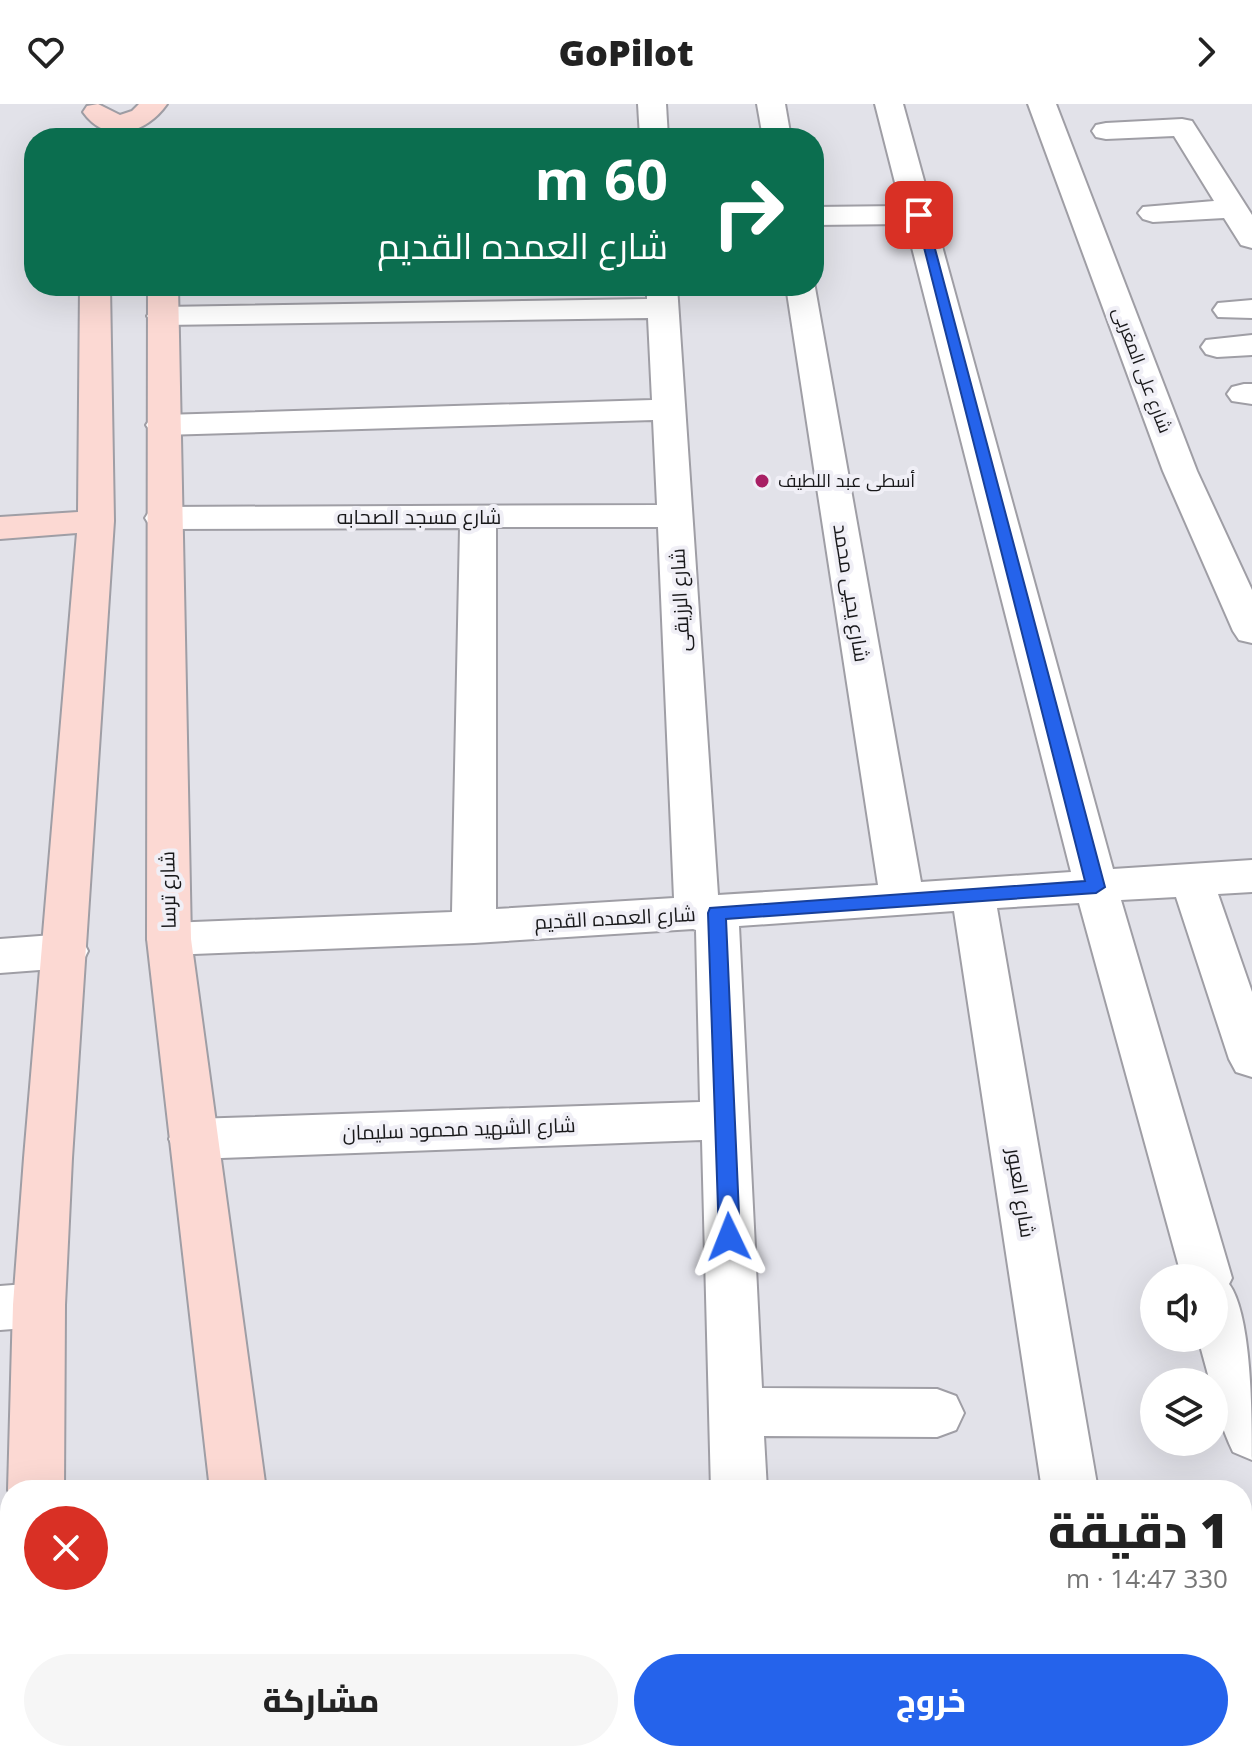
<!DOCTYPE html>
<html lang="ar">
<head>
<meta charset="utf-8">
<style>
  :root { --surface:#fff; --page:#f6f6f6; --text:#222; --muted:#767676; --accent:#2563eb }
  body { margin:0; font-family:"Open Sans",Cairo,sans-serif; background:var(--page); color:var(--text); direction:rtl; height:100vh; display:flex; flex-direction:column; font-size:30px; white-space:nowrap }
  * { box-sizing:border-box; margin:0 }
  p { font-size:26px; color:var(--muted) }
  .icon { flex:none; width:44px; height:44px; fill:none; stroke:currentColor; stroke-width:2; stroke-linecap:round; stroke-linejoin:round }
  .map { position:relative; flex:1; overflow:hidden; direction:ltr }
  .side { position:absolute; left:0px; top:1376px; width:1252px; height:282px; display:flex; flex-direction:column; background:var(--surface); border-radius:32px 32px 0 0; box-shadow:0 8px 32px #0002; direction:rtl }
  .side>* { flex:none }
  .top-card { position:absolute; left:24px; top:24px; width:800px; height:168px; border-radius:32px; box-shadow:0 8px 32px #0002; direction:rtl; background:#0b6e4f; color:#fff; overflow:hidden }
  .controls { position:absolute; left:1140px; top:1160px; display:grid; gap:16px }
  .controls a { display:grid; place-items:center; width:88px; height:88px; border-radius:50%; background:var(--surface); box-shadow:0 8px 32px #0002; font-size:40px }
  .pin { position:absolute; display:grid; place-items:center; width:68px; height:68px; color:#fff; margin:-34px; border-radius:16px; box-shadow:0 4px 12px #0006 }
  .me { position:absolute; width:88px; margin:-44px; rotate:358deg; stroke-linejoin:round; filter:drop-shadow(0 0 6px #0008) }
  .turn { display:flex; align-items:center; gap:28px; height:168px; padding:0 24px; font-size:36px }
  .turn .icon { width:104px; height:104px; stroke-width:2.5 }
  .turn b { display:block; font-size:56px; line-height:68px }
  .round { display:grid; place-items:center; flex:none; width:84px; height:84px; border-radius:42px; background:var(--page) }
  .summary { display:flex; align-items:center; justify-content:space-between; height:136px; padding:0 24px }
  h1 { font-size:48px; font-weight:800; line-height:60px }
  .button { display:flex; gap:16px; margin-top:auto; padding:16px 24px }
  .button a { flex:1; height:92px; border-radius:48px; background:var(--accent); color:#fff; font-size:32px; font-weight:800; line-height:92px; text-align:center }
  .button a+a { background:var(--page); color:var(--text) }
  header { display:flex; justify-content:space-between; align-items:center; height:104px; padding:0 24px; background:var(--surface); font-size:36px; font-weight:800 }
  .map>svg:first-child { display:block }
</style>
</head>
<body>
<header><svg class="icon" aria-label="forward" viewBox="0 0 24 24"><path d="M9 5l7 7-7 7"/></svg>GoPilot<svg class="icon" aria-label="heart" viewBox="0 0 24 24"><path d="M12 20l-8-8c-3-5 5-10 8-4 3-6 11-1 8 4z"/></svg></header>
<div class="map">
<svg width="1252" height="1657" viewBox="0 0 1252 1657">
  <rect width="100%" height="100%" fill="#e2e2e9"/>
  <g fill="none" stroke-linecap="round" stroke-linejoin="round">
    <defs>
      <g id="street">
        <path d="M 638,0 L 666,0 L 668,34 L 640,34 Z"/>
        <path d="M 757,0 L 785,0 L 791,34 L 763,34 Z"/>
        <path d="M 875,0 L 903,0 L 1113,765 L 1252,756 L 1252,788 L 1218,790 L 1252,888 L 1252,973 L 1236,968 L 1229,955 L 1176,793 L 1121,796 L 1232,1174 L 1229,1180 C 1252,1211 1252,1313 1252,1356 L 1233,1348 C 1223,1327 1214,1302 1214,1278 L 1210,1278 L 1198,1234 L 1214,1234 L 1214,1174 L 1182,1174 L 1079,799 L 997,804 L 1098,1386 L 1042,1386 L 954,807 L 739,822 L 762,1284 L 937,1285 L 956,1292 L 964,1309 L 956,1326 L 937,1333 L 764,1332 L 767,1386 L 711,1386 L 702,1036 L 193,1055 L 176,1049 L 169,1035 L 176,1021 L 193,1015 L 700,998 L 696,826 L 693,825 L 474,839 L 169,851 L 153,847 L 147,835 L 153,823 L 169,819 L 452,808 L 460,424 L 163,425 L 150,422 L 145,414 L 150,406 L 163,403 L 657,401 L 653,316 L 163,331 L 151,328 L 146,321 L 151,314 L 163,311 L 652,296 L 648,214 L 163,221 L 152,219 L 147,212 L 152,205 L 163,203 L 647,195 L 647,182 L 677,182 L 718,791 L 878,781 L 786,182 L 814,182 L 814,178 L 921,778 L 1071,768 L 906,120 L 814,121 L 814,103 L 901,102 ZM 496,423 L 658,423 L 674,794 L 496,805 Z"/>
        <path d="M 1028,0 L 1056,0 L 1197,367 L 1252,486 L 1252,539 L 1239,536 L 1233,527 L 1163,367 Z"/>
        <path d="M 1182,15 L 1192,17 L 1252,111 L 1252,144 L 1241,141 L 1224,114 L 1153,118 L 1143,115 L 1138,109 L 1143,103 L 1214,97 L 1174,32 L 1106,35 L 1096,33 L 1092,27 L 1096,21 L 1106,19 Z"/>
        <path d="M 1252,196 L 1252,214 L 1218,213 L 1213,206 L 1218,199 Z"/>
        <path d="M 1252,231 L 1252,251 L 1217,253 L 1206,250 L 1201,243 L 1206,236 Z"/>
        <path d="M 1244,280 L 1252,280 L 1252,300 L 1232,297 L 1227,290 L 1232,283 Z"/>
        <path d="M 66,830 L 82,835 L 88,847 L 82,859 L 66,864 L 0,869 L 0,835 Z"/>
        <path d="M 39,1179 L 57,1185 L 65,1201 L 57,1217 L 39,1223 L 0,1226 L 0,1182 Z"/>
        <path d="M 10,1447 L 10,1501 L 0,1502 L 0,1448 Z"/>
        <path d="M 719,1648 L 779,1648 L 780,1657 L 720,1657 Z"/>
        <path d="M 1082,1648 L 1142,1648 L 1144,1657 L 1084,1657 Z"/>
      </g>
      <g id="secondary">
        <path d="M 98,0 L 120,11 L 132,7 L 139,0 L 167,0 C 147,29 107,42 83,8 L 87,2 Z"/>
        <path d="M 80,182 L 110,182 L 114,417 L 72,1054 L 65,1201 L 64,1386 L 10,1386 L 10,1390 L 8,1386 L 13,1201 L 24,1054 L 77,429 L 0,435 L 0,413 L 78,408 Z"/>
        <path d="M 148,182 L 178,182 L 191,835 L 266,1386 L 210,1386 L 147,835 Z"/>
        <path d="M 10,1628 L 10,1648 L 62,1648 L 61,1657 L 1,1657 Z"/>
        <path d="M 88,1648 L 208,1648 L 208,1657 L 89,1657 Z"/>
        <rect x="227" y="1648" width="60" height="9"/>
      </g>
    </defs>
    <use href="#street" stroke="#9f9ea5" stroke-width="4"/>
    <use href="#secondary" stroke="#9f9ea5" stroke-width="4"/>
    <use href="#street" fill="#fff" fill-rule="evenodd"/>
    <use href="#secondary" fill="#fcd9d3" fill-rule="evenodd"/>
  </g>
  <path fill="#2563eb" stroke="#184099" stroke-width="2" d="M 915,108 L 926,111 L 1105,783 L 1096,789 L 726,815 L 740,1133 L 737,1139 L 729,1142 L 722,1139 L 719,1133 L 708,809 L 710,804 L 1085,777 Z"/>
  <circle fill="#a81f64" stroke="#f0eff6" stroke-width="3" cx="762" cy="377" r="8"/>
  <g text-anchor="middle" stroke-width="8" stroke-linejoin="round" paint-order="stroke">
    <g font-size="18" fill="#18181a" stroke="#f0eff6">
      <text transform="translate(1142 266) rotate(69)" y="6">شارع على المغربى</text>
    </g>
    <g font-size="18" fill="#18181a" stroke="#f0eff6" text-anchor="start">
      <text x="778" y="383">أسطى عبد اللطيف</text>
    </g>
    <g font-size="20" fill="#18181a" stroke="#f0eff6">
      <text x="419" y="420">شارع مسجد الصحابه</text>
      <text transform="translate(851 489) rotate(81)" y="7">شارع يحيى محمد</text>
      <text transform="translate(680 496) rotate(-93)" y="7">شارع الرزيقى</text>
      <text transform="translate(168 786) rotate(-91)" y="7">شارع ترسا</text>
      <text transform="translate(615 814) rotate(-3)" y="7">شارع العمده القديم</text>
      <text transform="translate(459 1025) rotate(-2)" y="7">شارع الشهيد محمود سليمان</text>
      <text transform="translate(1021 1089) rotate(81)" y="7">شارع العبور</text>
    </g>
  </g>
</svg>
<div class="controls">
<a><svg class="icon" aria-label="sound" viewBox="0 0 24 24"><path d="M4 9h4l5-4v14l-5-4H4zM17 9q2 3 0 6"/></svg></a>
<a><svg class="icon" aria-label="layers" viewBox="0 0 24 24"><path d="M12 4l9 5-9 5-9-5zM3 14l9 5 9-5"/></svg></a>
</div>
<div class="pin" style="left:919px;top:111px;background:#d93025"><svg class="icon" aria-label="arrive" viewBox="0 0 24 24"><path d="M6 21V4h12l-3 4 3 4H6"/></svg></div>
<svg class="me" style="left:729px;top:1133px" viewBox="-20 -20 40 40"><path d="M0-17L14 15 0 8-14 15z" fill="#2563eb" stroke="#fff" stroke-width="4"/></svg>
<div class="top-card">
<div class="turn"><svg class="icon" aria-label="right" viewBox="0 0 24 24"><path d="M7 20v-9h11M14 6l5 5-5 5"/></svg><div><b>60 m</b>شارع العمده القديم</div></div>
</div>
<section class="side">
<div class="summary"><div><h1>1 دقيقة</h1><p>330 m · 14:47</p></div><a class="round" style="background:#d93025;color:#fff"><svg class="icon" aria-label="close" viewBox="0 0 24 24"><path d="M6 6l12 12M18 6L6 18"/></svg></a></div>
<div class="button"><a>خروج</a><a>مشاركة</a></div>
</section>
</div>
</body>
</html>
